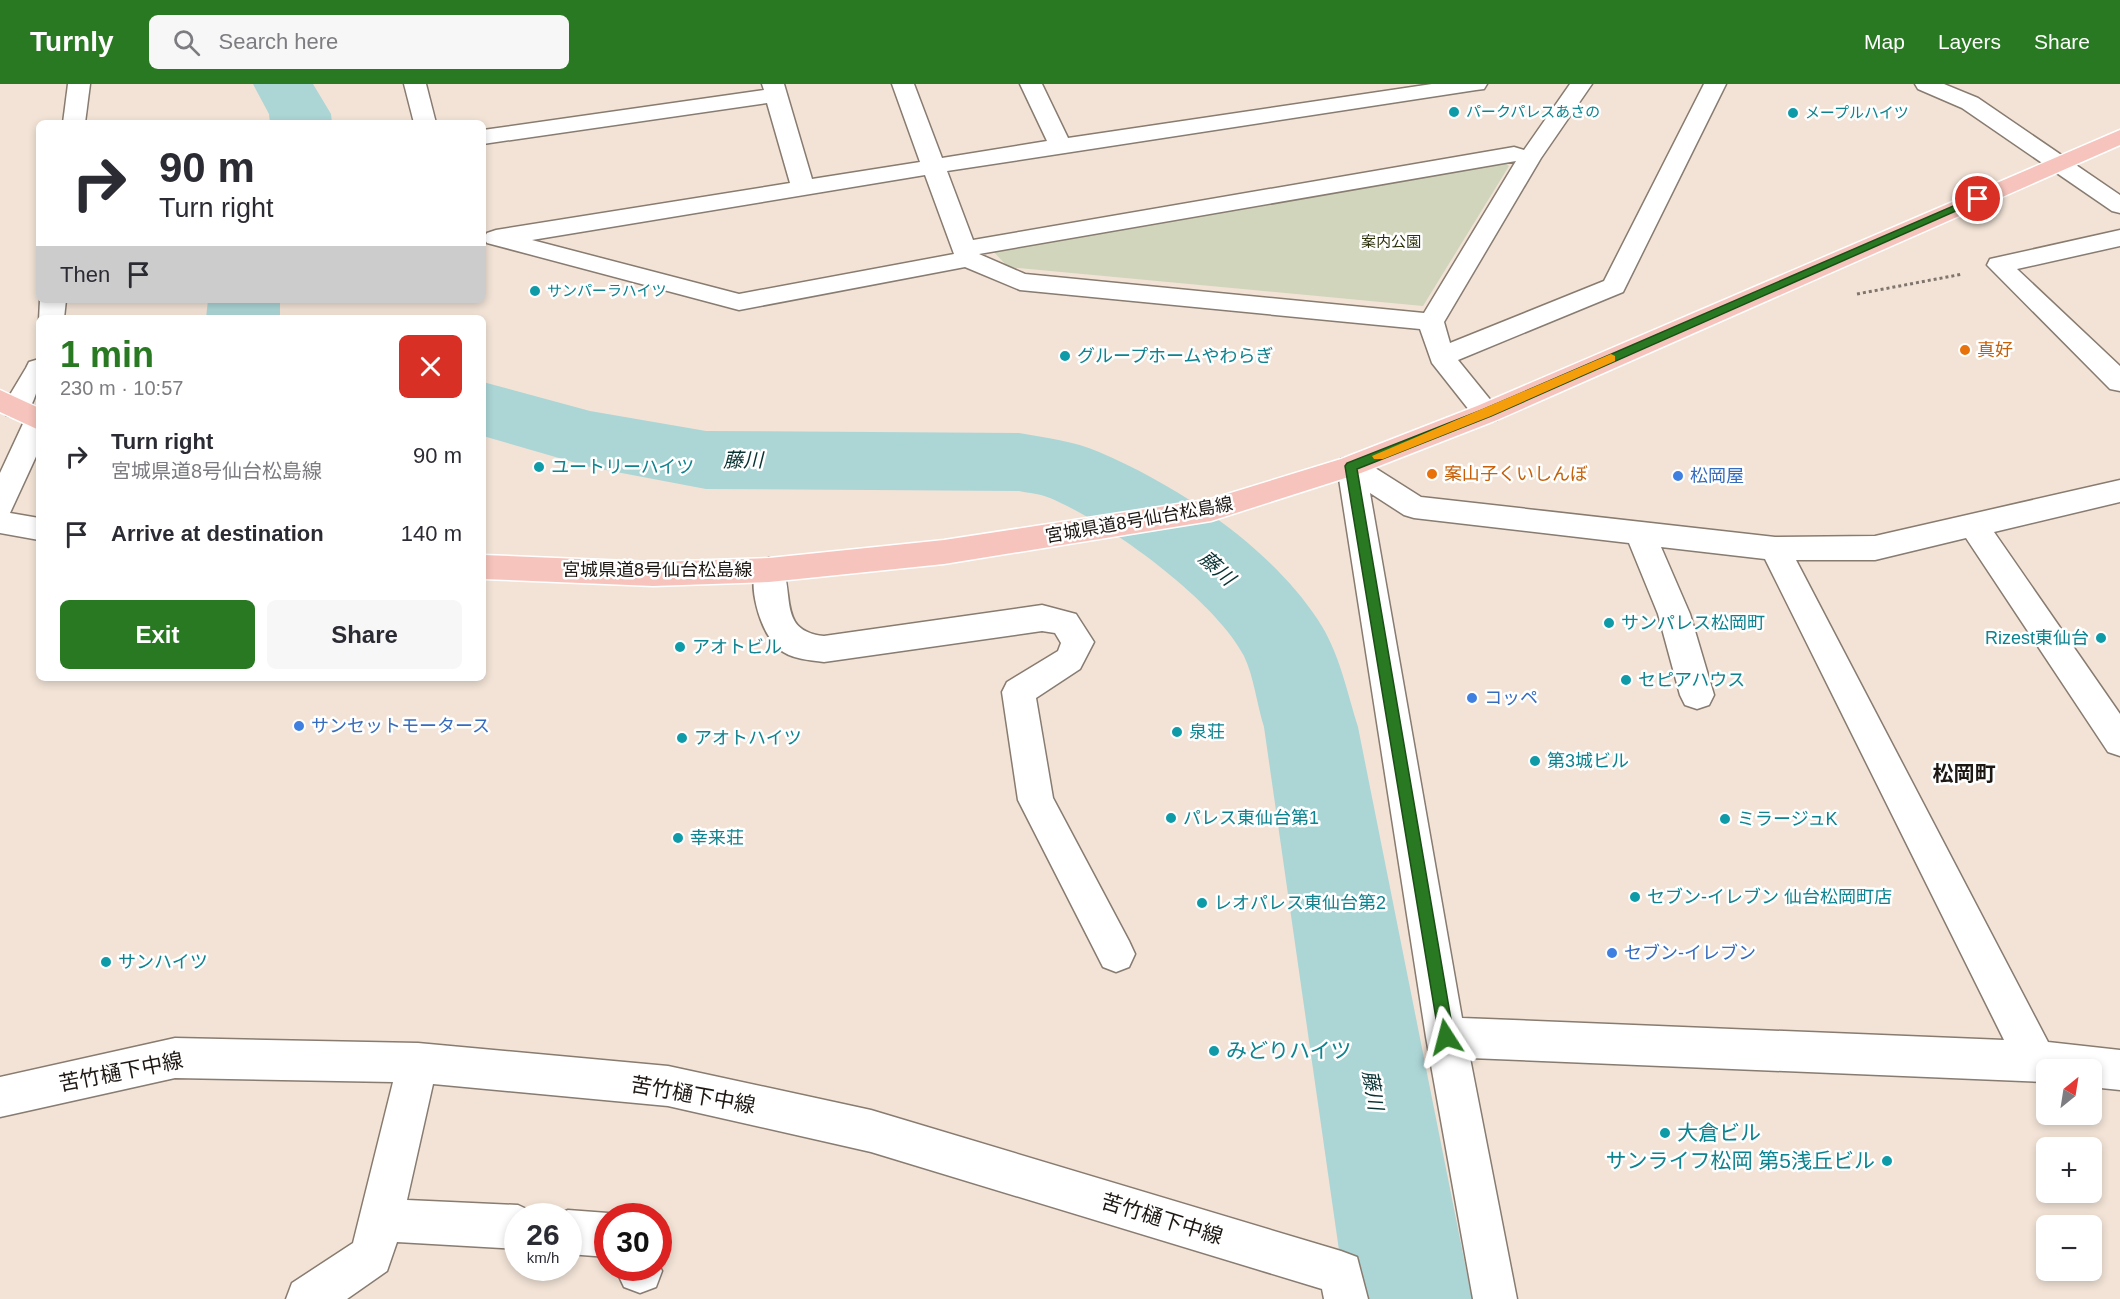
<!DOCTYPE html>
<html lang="en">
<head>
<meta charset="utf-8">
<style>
  :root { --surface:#fff; --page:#f7f7f7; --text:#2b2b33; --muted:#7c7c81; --accent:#297922 }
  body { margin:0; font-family:Helvetica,"Noto Sans JP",sans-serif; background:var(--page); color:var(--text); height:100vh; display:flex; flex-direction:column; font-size:22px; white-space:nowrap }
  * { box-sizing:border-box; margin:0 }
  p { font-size:20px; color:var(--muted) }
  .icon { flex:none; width:33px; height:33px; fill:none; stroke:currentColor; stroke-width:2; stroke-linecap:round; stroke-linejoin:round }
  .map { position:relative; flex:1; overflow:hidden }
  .sheet { position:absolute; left:36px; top:231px; width:450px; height:366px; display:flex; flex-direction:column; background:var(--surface); border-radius:9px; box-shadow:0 3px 9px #0003 }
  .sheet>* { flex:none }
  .hud { position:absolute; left:36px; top:36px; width:450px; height:183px; border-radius:9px; box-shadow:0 3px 9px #0003; background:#fff; color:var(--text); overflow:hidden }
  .needle { width:39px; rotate:30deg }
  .controls { position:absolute; left:2036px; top:975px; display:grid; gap:12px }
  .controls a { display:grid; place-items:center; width:66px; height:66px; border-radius:9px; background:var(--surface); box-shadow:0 3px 9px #0003; font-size:30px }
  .speed { position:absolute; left:504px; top:1119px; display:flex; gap:12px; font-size:30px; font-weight:700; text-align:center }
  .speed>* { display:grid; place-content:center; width:78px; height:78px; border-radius:50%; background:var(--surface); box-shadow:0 3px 9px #0003; line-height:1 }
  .speed small { font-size:15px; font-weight:400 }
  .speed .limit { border:9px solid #d22; background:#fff; color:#111 }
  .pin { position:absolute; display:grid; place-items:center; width:51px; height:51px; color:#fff; margin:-26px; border:3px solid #fff; border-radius:50%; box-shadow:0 2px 6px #0007 }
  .me { position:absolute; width:66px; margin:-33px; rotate:351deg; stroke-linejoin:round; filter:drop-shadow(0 0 4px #0008) }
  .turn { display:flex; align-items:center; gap:21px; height:126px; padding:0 24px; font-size:27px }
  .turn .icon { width:78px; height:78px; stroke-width:2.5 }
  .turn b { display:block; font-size:42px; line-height:51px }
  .then { display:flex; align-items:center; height:57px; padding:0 24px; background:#0003; gap:12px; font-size:22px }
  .round { display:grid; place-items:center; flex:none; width:63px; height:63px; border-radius:9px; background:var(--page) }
  .summary { display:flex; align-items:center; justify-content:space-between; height:102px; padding:0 24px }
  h1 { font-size:36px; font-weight:600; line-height:45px; color:var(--accent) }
  .primary-button { display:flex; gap:12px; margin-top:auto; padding:12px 24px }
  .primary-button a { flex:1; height:69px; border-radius:9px; background:var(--accent); color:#fff; font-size:24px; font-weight:600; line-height:69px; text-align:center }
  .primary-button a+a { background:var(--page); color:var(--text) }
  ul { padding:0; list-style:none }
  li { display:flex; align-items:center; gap:18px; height:78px; padding:0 24px }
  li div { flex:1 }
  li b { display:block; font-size:22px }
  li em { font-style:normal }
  header { display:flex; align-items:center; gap:36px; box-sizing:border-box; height:84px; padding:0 30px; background:var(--accent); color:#fff }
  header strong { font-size:28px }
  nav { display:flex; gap:33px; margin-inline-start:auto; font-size:21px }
  .search { width:420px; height:54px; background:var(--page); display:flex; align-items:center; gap:15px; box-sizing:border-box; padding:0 21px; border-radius:9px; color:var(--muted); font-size:22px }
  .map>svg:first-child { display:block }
</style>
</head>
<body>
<header>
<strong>Turnly</strong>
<div class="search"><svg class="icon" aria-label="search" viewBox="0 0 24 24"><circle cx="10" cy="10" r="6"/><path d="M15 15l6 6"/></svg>Search here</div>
<nav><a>Map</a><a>Layers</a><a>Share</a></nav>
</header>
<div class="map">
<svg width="2120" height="1215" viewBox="0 0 2120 1215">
  <rect width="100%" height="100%" fill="#f2e3d6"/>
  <path fill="#d0d5bb" d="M 1502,76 L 1509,82 L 1423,222 L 1008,183 L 992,166 Z"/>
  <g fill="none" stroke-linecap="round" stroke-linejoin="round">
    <g fill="#acd5d6" fill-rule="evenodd">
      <path d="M 253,0 L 313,0 L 331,30 L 332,39 L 270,39 L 269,30 Z"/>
      <path d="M 208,216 L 280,216 L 280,234 L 206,234 Z"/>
      <path d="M 483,298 L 590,327 L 706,347 L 1019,349 C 1046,354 1074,357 1099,368 C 1179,402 1270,463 1318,536 C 1339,567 1347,608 1358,643 L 1472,1215 L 1346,1215 L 1264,643 C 1257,621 1254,593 1244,572 C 1215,516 1109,439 1050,414 C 1041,410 1029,409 1019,407 L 706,405 L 590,383 L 483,352 Z"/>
    </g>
    <defs>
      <g id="minor">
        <path d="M 68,0 L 90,0 L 85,39 L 63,39 Z"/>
        <path d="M 404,0 L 426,0 L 436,39 L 414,39 Z"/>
        <path d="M 762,0 L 784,0 L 812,95 L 920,78 L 892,0 L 914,0 L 942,74 L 1047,57 L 1020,0 L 1042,0 L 1068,54 L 1432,0 L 1487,0 L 1484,5 L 1476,6 L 947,87 L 973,156 L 1514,63 L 1524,66 L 1570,0 L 1592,0 L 1541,74 L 1444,238 L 1450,259 L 1604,197 L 1704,0 L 1726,0 L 1623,208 L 1458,276 L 1501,329 L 1497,336 L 1487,339 L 1477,336 L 1432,279 L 1420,245 L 1020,206 L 965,183 L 739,226 L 487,159 L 484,154 L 487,149 L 496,146 L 790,99 L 767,19 L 483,60 L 483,46 L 764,6 ZM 1516,77 L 1424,229 L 1025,190 L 979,170 ZM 925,91 L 954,170 L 739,210 L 532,156 Z"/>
        <path d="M 1915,0 L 1944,0 L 1978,14 L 2120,111 L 2120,129 L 2112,127 L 1962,24 L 1918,5 Z"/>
        <path d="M 2120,146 L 2120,162 L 2017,185 L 2120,282 L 2120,307 L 2110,305 L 1987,181 L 1990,175 L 1999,173 Z"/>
        <path d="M 40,216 L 66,216 L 64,234 L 39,236 Z"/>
        <path d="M 39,275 C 39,300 39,309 26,331 L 16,334 L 6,331 L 2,324 L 26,284 L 29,278 Z"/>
        <path d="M 38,326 L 39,366 L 10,429 L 39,434 L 39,456 L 0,449 L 0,389 L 28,329 Z"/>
        <path d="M 1351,372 L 1361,375 L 1421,413 L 1775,453 L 1875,452 L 2120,396 L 2120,418 L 1994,448 L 2120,630 L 2120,672 L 2108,668 L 1966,454 L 1875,476 L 1796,476 L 2048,958 L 2120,966 L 2120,1006 L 2091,1003 L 2091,986 L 2046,986 L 2046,998 L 1470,974 L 1517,1215 L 1473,1215 L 1426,953 L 1337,382 L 1341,375 ZM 1370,409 L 1404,431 L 1414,434 L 1629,459 L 1658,530 L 1680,611 L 1685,621 L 1697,625 L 1709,621 L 1714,611 L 1690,530 L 1661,463 L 1765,475 L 2004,956 L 1462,934 Z"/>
        <path d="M 769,474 L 780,478 C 796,508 776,547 824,552 L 1042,521 L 1076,530 L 1094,558 L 1080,585 L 1036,614 L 1053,714 L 1129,857 L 1135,870 L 1129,883 L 1116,888 L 1103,883 L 1018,716 L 1002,608 L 1007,598 L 1058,567 L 1061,559 L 1055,549 L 1042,547 L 824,578 C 809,576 791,575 779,565 C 760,548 746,500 758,478 Z"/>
        <path d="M 175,954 L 418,959 L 668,982 L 871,1026 L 1341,1167 L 1357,1173 L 1368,1215 L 1324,1215 L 1322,1205 L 871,1068 L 668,1022 L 433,1000 L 407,1116 L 518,1121 L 533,1128 L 535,1132 L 518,1132 L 518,1165 L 397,1158 L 387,1187 L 347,1215 L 286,1215 L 292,1199 L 353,1159 L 393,998 L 175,994 L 0,1033 L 0,993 Z"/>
        <path d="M 568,1126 L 608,1129 L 616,1132 L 608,1132 L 608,1173 L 568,1170 L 568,1132 L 553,1132 Z"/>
        <path d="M 658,1179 L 662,1187 L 656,1203 L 640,1209 L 624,1203 L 615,1184 L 658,1184 Z"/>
      </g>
      <g id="major">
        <path d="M 2120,46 L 2120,61 L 1497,336 L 1361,389 L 1211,437 L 944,480 L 769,498 L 653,502 L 483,495 L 483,471 L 653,478 L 769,474 L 944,456 L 1211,415 L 1341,375 L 1477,322 Z"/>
        <path d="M 0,306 L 39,324 L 39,346 L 0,328 Z"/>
      </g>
    </defs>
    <use href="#minor" stroke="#887b70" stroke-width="3"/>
    <use href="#major" stroke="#fff" stroke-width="3"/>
    <path stroke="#7f756d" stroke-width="3" stroke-dasharray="3 3" stroke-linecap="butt" d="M 1857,210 L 1963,190"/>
    <use href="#minor" fill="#fff" fill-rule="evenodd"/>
    <use href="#major" fill="#f6c4bc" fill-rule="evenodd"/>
  </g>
  <path fill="#297922" stroke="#1b4f16" stroke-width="1.5" d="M 1974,113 L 1983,115 L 1491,332 L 1357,385 L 1454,953 L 1452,959 L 1446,961 L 1440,959 L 1345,382 L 1347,379 L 1482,326 Z"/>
  <path fill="#f59e0b" d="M 1611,270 L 1615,272 L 1615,277 L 1491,332 L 1383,375 L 1374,375 L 1372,372 Z"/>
  <g fill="#0f9aa8" stroke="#fff" stroke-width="2">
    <circle cx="1454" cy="28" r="6"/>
    <circle cx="1793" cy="29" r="6"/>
    <circle cx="535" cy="207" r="6"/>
    <circle cx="1065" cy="272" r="6"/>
    <circle cx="539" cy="383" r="6"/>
    <circle cx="1609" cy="539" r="6"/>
    <circle cx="2101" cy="554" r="6"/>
    <circle cx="680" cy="563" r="6"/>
    <circle cx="1626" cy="596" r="6"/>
    <circle cx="1177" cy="648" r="6"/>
    <circle cx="682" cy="654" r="6"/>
    <circle cx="1535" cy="677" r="6"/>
    <circle cx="1171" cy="734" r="6"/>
    <circle cx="1725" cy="735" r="6"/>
    <circle cx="678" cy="754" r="6"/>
    <circle cx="1635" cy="813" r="6"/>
    <circle cx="1202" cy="819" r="6"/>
    <circle cx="106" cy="878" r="6"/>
    <circle cx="1214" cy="967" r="6"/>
    <circle cx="1665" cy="1049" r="6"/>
    <circle cx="1887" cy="1077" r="6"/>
  </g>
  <g fill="#e8710a" stroke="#fff" stroke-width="2">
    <circle cx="1965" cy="266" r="6"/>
    <circle cx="1432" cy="390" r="6"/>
  </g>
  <g fill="#3f7fe0" stroke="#fff" stroke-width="2">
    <circle cx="1678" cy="392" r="6"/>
    <circle cx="1472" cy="614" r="6"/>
    <circle cx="299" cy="642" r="6"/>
    <circle cx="1612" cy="869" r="6"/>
  </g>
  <g text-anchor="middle" stroke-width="5" stroke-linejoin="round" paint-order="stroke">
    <g font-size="15" fill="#0d838f" stroke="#fff" text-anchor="start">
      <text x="1466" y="33">パークパレスあさの</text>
      <text x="1805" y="34">メープルハイツ</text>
      <text x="547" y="212">サンパーラハイツ</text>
    </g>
    <g font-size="15" fill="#2c3009" stroke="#fff">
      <text x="1391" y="163">案内公園</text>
    </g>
    <g font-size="18" fill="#c56008" stroke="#fff" text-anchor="start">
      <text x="1977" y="272">真好</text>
      <text x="1444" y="396">案山子くいしんぼ</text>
    </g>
    <g font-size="18" fill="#0d838f" stroke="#fff" text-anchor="start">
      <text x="1077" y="278">グループホームやわらぎ</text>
      <text x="551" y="389">ユートリーハイツ</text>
      <text x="1621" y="545">サンパレス松岡町</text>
      <text x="2089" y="560" text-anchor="end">Rizest東仙台</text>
      <text x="692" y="569">アオトビル</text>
      <text x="1638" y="602">セピアハウス</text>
      <text x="1189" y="654">泉荘</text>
      <text x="694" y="660">アオトハイツ</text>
      <text x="1547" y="683">第3城ビル</text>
      <text x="1183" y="740">パレス東仙台第1</text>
      <text x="1737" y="741">ミラージュK</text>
      <text x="690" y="760">幸来荘</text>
      <text x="1647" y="819">セブン-イレブン 仙台松岡町店</text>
      <text x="1214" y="825">レオパレス東仙台第2</text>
      <text x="118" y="884">サンハイツ</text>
    </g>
    <g font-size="18" fill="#366cbe" stroke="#fff" text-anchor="start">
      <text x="1690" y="398">松岡屋</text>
      <text x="1484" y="620">コッペ</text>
      <text x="311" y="648">サンセットモータース</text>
      <text x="1624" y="875">セブン-イレブン</text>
    </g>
    <g font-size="18" fill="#1d1813" stroke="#fff">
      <text transform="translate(1139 436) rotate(-10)" y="6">宮城県道8号仙台松島線</text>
      <text x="657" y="492">宮城県道8号仙台松島線</text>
    </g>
    <g font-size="20" font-style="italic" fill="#083132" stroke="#fff">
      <text x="743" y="383">藤川</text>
      <text transform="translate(1217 484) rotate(42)" y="7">藤川</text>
      <text transform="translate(1373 1006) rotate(80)" y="7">藤川</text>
    </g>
    <g font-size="21" font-weight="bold" fill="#1d1813" stroke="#fff">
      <text x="1964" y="697">松岡町</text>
    </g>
    <g font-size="21" fill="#0d838f" stroke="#fff" text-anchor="start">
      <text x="1226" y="974">みどりハイツ</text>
      <text x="1677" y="1056">大倉ビル</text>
      <text x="1875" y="1084" text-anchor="end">サンライフ松岡 第5浅丘ビル</text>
    </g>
    <g font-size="21" fill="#1d1813" stroke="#fff">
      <text transform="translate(121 988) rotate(-11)" y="7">苦竹樋下中線</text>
      <text transform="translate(693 1011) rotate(10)" y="7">苦竹樋下中線</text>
      <text transform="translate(1162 1135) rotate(17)" y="7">苦竹樋下中線</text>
    </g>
  </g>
</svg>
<div class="controls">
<a><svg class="needle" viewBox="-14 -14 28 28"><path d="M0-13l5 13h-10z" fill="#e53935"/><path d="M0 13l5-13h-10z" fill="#7c7c81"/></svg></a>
<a>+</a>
<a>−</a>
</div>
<div class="speed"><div>26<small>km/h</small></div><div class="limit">30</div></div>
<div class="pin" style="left:1978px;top:115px;background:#d93025"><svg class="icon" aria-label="arrive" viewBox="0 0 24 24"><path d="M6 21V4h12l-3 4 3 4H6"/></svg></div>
<svg class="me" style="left:1446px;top:953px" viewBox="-20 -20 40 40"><path d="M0-17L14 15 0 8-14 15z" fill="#297922" stroke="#fff" stroke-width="4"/></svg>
<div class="hud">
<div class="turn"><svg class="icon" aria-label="right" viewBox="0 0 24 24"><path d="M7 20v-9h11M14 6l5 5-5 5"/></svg><div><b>90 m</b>Turn right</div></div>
<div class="then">Then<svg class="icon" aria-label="arrive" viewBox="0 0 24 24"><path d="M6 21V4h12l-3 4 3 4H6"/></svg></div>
</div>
<section class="sheet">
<div class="summary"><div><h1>1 min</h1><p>230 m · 10:57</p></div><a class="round" style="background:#d93025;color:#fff"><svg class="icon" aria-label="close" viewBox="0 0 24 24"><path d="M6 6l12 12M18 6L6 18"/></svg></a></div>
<ul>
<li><svg class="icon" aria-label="right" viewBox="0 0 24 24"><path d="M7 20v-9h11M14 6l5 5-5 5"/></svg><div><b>Turn right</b><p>宮城県道8号仙台松島線</p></div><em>90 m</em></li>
<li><svg class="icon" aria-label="arrive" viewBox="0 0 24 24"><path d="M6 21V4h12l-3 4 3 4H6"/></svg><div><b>Arrive at destination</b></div><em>140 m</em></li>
</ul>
<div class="primary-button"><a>Exit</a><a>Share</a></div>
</section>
</div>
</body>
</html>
